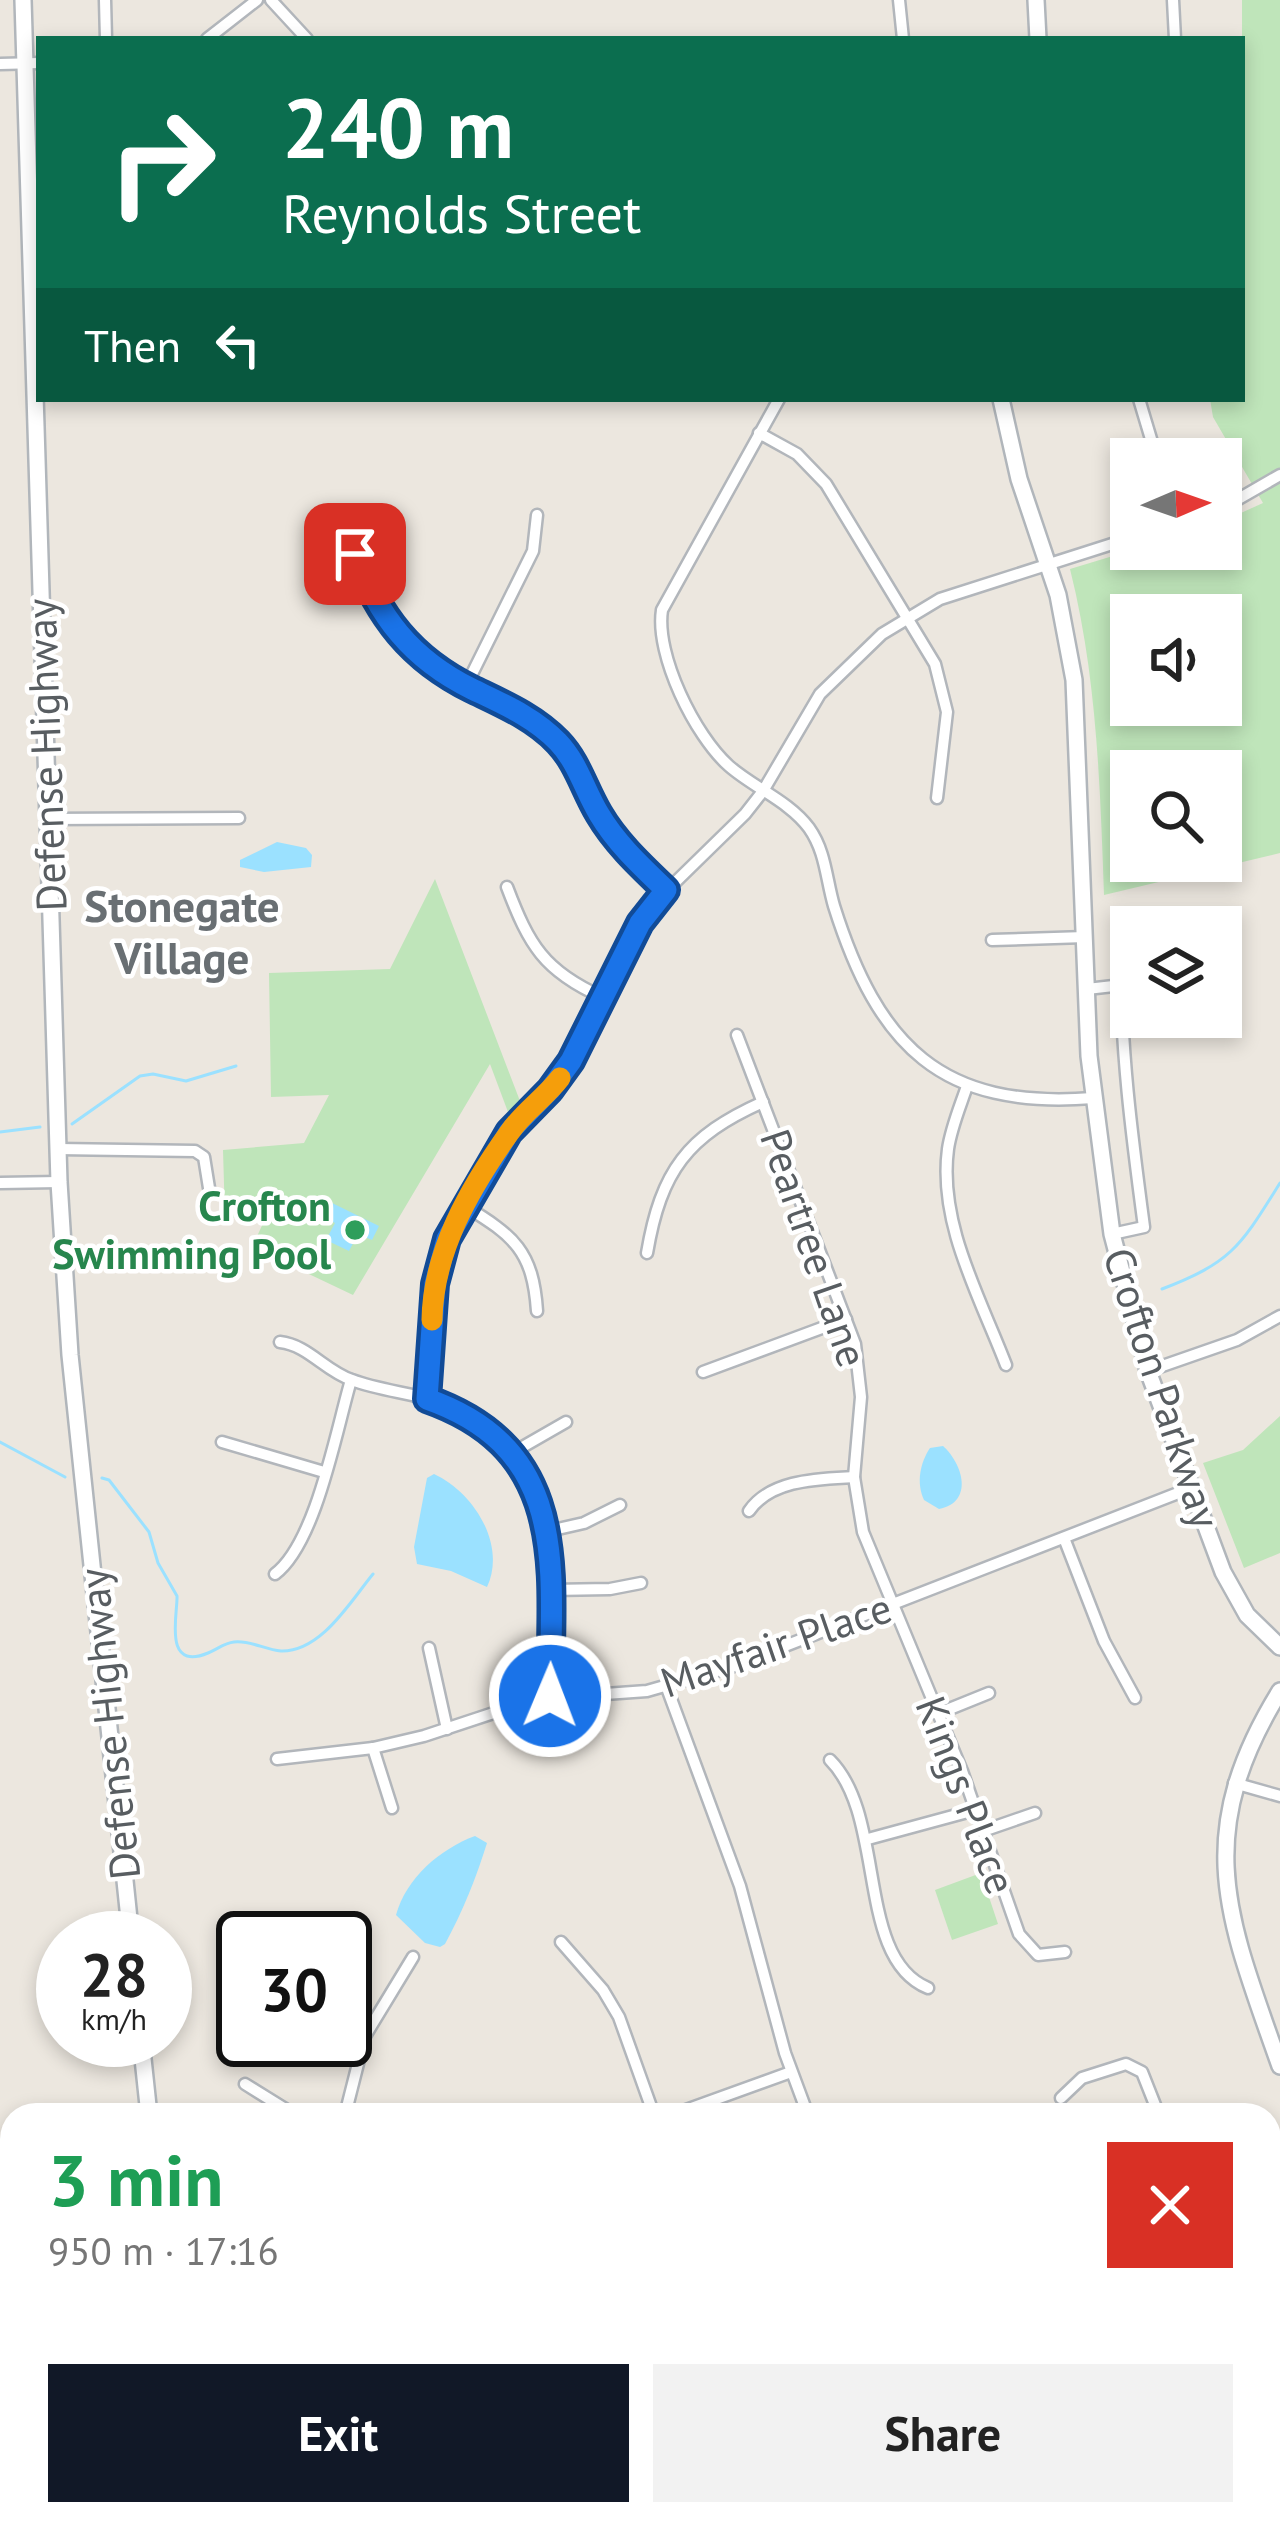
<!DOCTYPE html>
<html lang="en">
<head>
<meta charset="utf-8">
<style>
  :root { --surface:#fff; --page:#f2f2f2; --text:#222; --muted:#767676; --accent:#111827 }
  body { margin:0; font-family:"PT Sans",sans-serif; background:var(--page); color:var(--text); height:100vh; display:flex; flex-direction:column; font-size:45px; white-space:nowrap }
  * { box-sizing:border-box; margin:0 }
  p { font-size:39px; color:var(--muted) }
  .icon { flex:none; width:66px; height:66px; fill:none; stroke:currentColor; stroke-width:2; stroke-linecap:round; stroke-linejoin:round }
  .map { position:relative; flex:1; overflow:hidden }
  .panel { position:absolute; left:0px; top:2103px; width:1281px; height:423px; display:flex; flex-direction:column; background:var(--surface); border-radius:36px 36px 0 0; box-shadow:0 6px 18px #0003 }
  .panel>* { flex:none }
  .hud { position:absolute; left:36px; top:36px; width:1209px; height:366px; border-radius:0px; box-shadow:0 6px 18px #0003; background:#0b6e4f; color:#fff; overflow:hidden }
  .needle { width:78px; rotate:88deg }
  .buttons { position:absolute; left:1110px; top:438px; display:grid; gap:24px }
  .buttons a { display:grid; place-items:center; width:132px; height:132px; border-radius:0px; background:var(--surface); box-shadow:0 6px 18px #0003; font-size:60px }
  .speed { position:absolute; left:36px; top:1911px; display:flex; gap:24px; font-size:60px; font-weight:700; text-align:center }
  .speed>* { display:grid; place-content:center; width:156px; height:156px; border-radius:50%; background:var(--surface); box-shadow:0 6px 18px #0003; line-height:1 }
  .speed small { font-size:30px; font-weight:400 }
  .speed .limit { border:6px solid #111; border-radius:18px; background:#fff; color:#111 }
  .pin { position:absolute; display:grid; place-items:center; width:102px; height:102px; color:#fff; margin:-51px; border-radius:24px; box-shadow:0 6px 18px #0006 }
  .me { position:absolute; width:132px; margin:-66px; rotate:1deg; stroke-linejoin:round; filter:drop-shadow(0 0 9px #0008) }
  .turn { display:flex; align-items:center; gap:42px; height:252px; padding:0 48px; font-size:54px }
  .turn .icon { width:156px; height:156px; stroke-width:2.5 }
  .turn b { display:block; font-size:84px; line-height:102px }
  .then { display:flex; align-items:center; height:114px; padding:0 48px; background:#0003; gap:24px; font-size:45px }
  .round { display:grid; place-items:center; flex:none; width:126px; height:126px; border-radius:0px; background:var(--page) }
  .summary { display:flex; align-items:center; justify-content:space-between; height:204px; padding:0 48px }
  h1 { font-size:72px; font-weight:600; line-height:90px; color:#1e9e55 }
  .cta { display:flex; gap:24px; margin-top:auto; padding:24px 48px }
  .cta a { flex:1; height:138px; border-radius:0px; background:var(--accent); color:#fff; font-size:48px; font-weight:600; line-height:138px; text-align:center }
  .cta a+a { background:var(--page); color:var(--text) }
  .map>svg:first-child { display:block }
</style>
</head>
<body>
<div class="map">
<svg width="1280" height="2525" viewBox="0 0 1280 2525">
  <rect width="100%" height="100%" fill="#ece7df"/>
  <g fill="#bfe5ba" fill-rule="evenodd">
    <path d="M 1242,0 L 1280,0 L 1280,853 L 1104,895 C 1100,784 1097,677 1070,569 L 1136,549 L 1221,549 L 1221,522 L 1263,503 L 1213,417 L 1210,399 L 1242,399 ZM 1131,615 L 1221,615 L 1221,705 L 1131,705 ZM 1131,771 L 1221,771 L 1221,861 L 1131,861 Z"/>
    <path d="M 435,879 L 520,1101 L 508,1112 L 490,1064 L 353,1295 L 252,1247 L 266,1217 L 225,1218 L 223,1150 L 304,1143 L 329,1095 L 271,1097 L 269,973 L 390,969 Z"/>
    <path d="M 1280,1416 L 1280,1553 L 1244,1568 L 1203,1463 L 1243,1450 Z"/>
    <path d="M 981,1873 L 998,1924 L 952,1940 L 935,1890 Z"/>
    <path d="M 1280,2165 L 1280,2409 L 1269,2401 L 1269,2169 Z"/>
  </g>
  <g fill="#9be1ff">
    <path d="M 277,842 L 306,848 L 312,855 L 311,867 L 264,872 L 240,867 L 240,860 Z"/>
    <path d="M 328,1201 L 379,1226 L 372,1240 L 358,1234 L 349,1251 L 326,1240 L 335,1223 L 321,1216 Z"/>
    <path d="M 943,1446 C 963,1464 974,1502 939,1509 L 924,1500 C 916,1483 920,1463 930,1448 Z"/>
    <path d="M 434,1474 C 473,1492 507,1544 487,1587 L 451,1571 L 417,1564 L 414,1547 L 427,1478 Z"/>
    <path d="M 475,1836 L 487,1843 C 476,1878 463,1911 445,1944 L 440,1947 L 425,1943 L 396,1915 C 406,1878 440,1849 475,1836 Z"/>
  </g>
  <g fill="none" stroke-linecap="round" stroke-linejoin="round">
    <g stroke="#9be1ff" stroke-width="3">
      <path d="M 72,1124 L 140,1076 L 153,1074 L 186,1081 L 236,1066"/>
      <path d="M 0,1132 L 40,1127"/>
      <path d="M 1162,1289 C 1233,1262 1241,1245 1280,1183"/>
      <path d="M 0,1442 L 65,1477"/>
      <path d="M 102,1478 L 109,1480 L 149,1532 L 158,1563 L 177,1596 C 178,1613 162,1672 208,1653 C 218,1649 224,1643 234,1642 C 251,1640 265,1650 281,1651 C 321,1652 350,1602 373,1574"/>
    </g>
    <defs>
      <g id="street">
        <path d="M 105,0 L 106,39"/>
        <path d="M 271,0 L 307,39"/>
        <path d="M 899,0 L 903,39"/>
        <path d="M 1173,0 L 1175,39"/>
        <path d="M 207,39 L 257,0"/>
        <path d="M 0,64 L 39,63"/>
        <path d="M 779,399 L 662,610 C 655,655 695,736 729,766 C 754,788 789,801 809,828 C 826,852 826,879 834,906 C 878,1046 941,1110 1093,1098"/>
        <path d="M 1139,399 L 1157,459"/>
        <path d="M 759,433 L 797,454 L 826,484 L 935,664 L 947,712 L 937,798"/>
        <path d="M 1221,509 L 1280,475"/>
        <path d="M 343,523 C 372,598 392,647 466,686 C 496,702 528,712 553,736 C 578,761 585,793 604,822 C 621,848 644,868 666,890"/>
        <path d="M 466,686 L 533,551 L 537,515"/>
        <path d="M 48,819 L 239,818"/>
        <path d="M 507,887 C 529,945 544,971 602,997"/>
        <path d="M 1221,931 L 1228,930 L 1228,961 L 1221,963"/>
        <path d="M 992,940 L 1085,937"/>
        <path d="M 1087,989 L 1131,984"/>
        <path d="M 737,1035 L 855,1344 L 861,1397 L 854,1477 L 863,1532 L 962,1771 L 1019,1934 L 1038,1955 L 1065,1952"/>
        <path d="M 967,1086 C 960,1107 951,1128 948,1149 C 938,1223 980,1297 1006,1365"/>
        <path d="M 58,1149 L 195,1151 L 204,1157 L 209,1188"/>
        <path d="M 0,1183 L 59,1182"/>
        <path d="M 465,1206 C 514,1236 533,1251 537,1311"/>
        <path d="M 1112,1234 L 1144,1227 C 1132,1137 1120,1047 1121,955 L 1131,953"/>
        <path d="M 647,1253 C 661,1171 687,1136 763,1102"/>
        <path d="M 280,1342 C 308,1345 325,1371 352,1380 C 386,1393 425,1393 458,1410 C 572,1469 551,1590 550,1697"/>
        <path d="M 1148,1371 L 1237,1340 L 1280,1316"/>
        <path d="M 703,1372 L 846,1319"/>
        <path d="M 427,1398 L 435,1284 L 447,1239 L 465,1206 L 509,1132 L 551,1090 L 571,1061 L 624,952 L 652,905 L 745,814 L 763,791 L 820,694 L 882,634 L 940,599 L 1131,538"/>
        <path d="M 222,1442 L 324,1472"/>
        <path d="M 512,1453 L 566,1422"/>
        <path d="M 749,1511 C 771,1479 819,1479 854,1477"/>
        <path d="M 549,1531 L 584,1523 L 620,1505"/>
        <path d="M 1064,1538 L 1104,1641 L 1135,1698"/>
        <path d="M 275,1574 C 316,1543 336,1431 351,1380"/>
        <path d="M 551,1590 L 610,1589 L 641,1583"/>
        <path d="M 429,1648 L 447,1729"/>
        <path d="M 667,1688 L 740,1886 L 785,2053 L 808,2115"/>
        <path d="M 937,1714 L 989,1693"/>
        <path d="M 373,1748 L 392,1808"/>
        <path d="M 277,1759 L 373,1748 L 424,1736 L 536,1699 L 647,1691 L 731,1667 L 1191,1488"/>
        <path d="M 830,1760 C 887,1817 855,1958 928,1988"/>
        <path d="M 1234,1783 L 1280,1796"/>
        <path d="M 983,1831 L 1035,1813"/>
        <path d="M 868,1839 L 975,1810"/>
        <path d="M 561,1942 L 603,1990 L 619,2017 L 654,2115"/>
        <path d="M 245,2084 L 295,2115"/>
        <path d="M 1061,2098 L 1082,2078 L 1126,2064 L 1142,2072 L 1159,2115"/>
        <path d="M 345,2115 L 365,2036 L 413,1957"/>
        <path d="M 672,2115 L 791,2072"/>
        <path d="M 533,2514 L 533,2525"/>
      </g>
      <g id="secondary">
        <path d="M 23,0 L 59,1182 L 70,1355 L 131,1938"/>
        <path d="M 1036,0 L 1038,39"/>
        <path d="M 1001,399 L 1019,479 L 1058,595 L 1074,680 L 1089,1056 L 1112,1234 L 1148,1371 L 1223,1572 L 1247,1615 L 1280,1647"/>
        <path d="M 1280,1691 C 1190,1837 1228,1918 1280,2066"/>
        <path d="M 141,2040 L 149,2115"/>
        <path d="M 1269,2144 L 1280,2140"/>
        <path d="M 190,2514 L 191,2525"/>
        <path d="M 664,2514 L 671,2525"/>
        <path d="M 73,2525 L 107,2514"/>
      </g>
    </defs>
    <use href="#street" stroke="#b2b6bb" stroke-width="15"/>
    <use href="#secondary" stroke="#b1b6bb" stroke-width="20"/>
    <use href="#street" stroke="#fff" stroke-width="10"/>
    <use href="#secondary" stroke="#fff" stroke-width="15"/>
  </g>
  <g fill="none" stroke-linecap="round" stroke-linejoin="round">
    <defs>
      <path id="route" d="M 355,554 C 378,616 411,659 472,689 C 503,704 534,717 558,742 C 578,763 584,789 599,814 C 616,843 641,866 666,890 L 640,923 L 571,1061 L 550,1090 L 509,1132 L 447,1239 L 435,1284 L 427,1399 C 572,1450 551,1571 550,1696"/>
    </defs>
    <use href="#route" stroke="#114b97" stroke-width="30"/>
    <use href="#route" stroke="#1a73e8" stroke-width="21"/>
    <path stroke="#f59e0b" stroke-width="21" d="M 432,1320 C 433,1251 470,1188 509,1133 C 523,1112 545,1098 560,1078"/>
  </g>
  <circle fill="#2e9e5b" stroke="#fff" stroke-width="4.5" cx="355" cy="1230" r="12"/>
  <g text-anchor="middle" stroke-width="9" stroke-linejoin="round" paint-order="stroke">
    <g font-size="42" fill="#585d61" stroke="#fff">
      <text transform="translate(46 755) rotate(-92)" y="15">Defense Highway</text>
      <text transform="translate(814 1248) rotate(71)" y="15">Peartree Lane</text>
      <text transform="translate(1162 1388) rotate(72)" y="15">Crofton Parkway</text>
      <text transform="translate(776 1645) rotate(-19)" y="15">Mayfair Place</text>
      <text transform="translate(109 1724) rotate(-96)" y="15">Defense Highway</text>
      <text transform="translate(966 1795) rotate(69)" y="15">Kings Place</text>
    </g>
    <g font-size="42" font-weight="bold" fill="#27864d" stroke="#fff" text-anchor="end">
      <text x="331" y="1221">Crofton<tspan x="331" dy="48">Swimming Pool</tspan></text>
    </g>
    <g font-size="45" font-weight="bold" fill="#696f73" stroke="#fff">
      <text x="182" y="922">Stonegate<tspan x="182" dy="52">Village</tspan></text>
    </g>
  </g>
</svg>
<div class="buttons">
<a><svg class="needle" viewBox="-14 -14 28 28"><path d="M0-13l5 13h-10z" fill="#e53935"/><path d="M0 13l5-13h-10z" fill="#767676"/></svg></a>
<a><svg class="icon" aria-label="sound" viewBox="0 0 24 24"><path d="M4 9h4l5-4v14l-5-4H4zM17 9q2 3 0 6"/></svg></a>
<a><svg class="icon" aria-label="search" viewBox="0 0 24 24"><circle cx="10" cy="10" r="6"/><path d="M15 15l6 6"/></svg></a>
<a><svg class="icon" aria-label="layers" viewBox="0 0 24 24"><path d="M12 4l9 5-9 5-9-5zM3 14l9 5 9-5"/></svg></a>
</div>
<div class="speed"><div>28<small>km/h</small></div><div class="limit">30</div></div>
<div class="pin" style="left:355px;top:554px;background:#d93025"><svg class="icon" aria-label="arrive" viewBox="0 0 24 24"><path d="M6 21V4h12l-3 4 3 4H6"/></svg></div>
<svg class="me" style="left:550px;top:1696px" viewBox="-20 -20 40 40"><circle r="17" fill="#1a73e8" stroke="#fff" stroke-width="3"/><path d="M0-11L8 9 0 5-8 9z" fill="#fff"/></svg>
<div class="hud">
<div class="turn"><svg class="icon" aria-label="right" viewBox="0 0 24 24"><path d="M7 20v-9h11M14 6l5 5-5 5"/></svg><div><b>240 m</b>Reynolds Street</div></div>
<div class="then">Then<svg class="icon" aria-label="left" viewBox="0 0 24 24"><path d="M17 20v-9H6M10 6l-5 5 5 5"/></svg></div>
</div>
<section class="panel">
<div class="summary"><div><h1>3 min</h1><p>950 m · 17:16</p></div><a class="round" style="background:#d93025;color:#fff"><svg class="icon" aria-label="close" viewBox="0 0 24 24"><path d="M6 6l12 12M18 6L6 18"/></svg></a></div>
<div class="cta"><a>Exit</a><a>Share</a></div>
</section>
</div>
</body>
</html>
